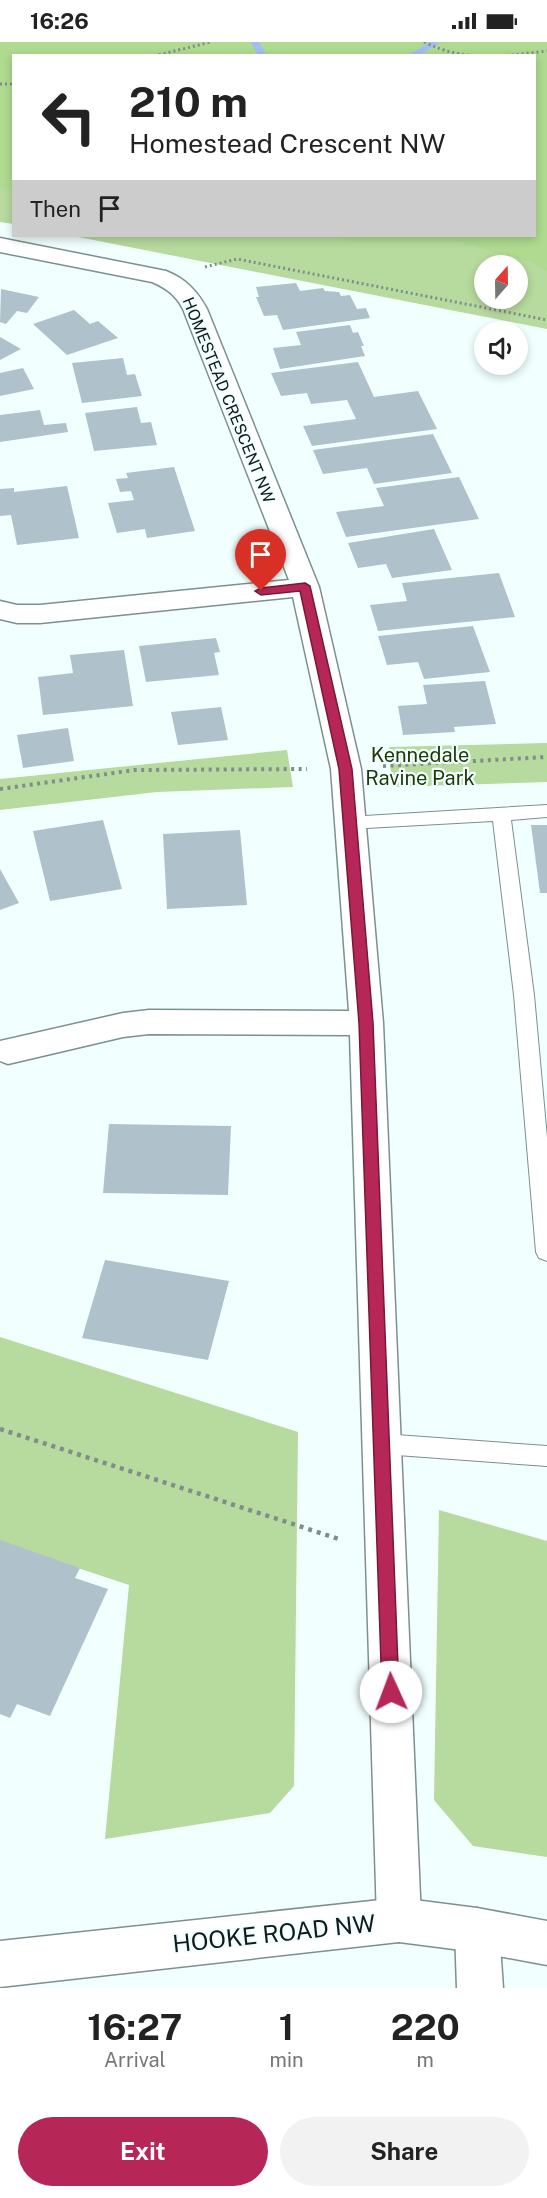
<!DOCTYPE html>
<html lang="en">
<head>
<meta charset="utf-8">
<style>
  :root { --surface:#fff; --page:#f2f2f2; --text:#222; --muted:#767676; --accent:#b62757 }
  body { margin:0; font-family:"Public Sans",sans-serif; background:var(--page); color:var(--text); height:100vh; display:flex; flex-direction:column; font-size:22px; white-space:nowrap }
  * { box-sizing:border-box; margin:0 }
  p { font-size:20px; color:var(--muted) }
  .icon { flex:none; width:33px; height:33px; fill:none; stroke:currentColor; stroke-width:2; stroke-linecap:round; stroke-linejoin:round }
  .map { position:relative; height:1946px; overflow:hidden }
  .sheet { display:flex; flex-direction:column; background:var(--surface); flex:1 }
  .sheet>* { flex:none }
  .top-card { position:absolute; left:12px; top:12px; width:524px; height:183px; border-radius:0px; box-shadow:0 3px 9px #0003; background:#fff; color:var(--text); overflow:hidden }
  .needle { width:39px; rotate:20deg }
  .buttons { position:absolute; left:474px; top:213px; display:grid; gap:12px }
  .buttons a { display:grid; place-items:center; width:54px; height:54px; border-radius:50%; background:var(--surface); box-shadow:0 3px 9px #0003; font-size:30px }
  .pin { position:absolute; display:grid; place-items:center; width:51px; height:51px; color:#fff; margin:-62px -26px; border-radius:50% 50% 50% 0; rotate:-45deg; box-shadow:0 0 6px #0007 }
  .pin .icon { rotate:45deg }
  .me { position:absolute; width:66px; margin:-33px; rotate:358deg; stroke-linejoin:round; filter:drop-shadow(0 0 4px #0008) }
  .turn { display:flex; align-items:center; gap:21px; height:126px; padding:0 18px; font-size:27px }
  .turn .icon { width:78px; height:78px; stroke-width:2.5 }
  .turn b { display:block; font-size:42px; line-height:51px }
  .then { display:flex; align-items:center; height:57px; padding:0 18px; background:#0003; gap:12px; font-size:22px }
  .eta { display:flex; justify-content:space-evenly; align-items:center; height:102px; text-align:center }
  .eta b { font-size:36px; font-weight:700; line-height:42px }
  .primary-button { display:flex; gap:12px; margin-top:auto; padding:12px 18px }
  .primary-button a { flex:1; height:69px; border-radius:36px; background:var(--accent); color:#fff; font-size:24px; font-weight:700; line-height:69px; text-align:center }
  .primary-button a+a { background:var(--page); color:var(--text) }
  .status { display:flex; justify-content:space-between; align-items:center; height:42px; padding:0 30px; background:var(--surface); direction:ltr }
  .status svg { height:16px; fill:currentColor }
  .map>svg:first-child { display:block }
</style>
</head>
<body>
<div class="status"><b>16:26</b><svg viewBox="0 0 49 12"><path d="M0 12V9h3v3zM5 12V6h3v6zM10 12V3h3v9zM15 12V0h3v12zM26 1h20v11H26zM47 4h2v5h-2z"/></svg></div>
<div class="map">
<svg width="547" height="1946" viewBox="0 0 547 1946">
  <rect width="100%" height="100%" fill="#f1ffff"/>
  <g fill="#b7da9e" fill-rule="evenodd">
    <path d="M 0,0 L 547,0 L 547,287 L 73,194 L 534,194 L 534,14 L 14,14 L 13,182 L 0,180 ZM 484,224 L 518,224 L 518,256 L 484,256 Z"/>
    <path d="M 547,701 L 547,740 L 392,745 L 389,705 Z"/>
    <path d="M 287,708 L 293,745 L 157,750 L 0,768 L 0,737 Z"/>
    <path d="M 0,1295 L 298,1390 L 294,1744 L 270,1771 L 105,1797 L 129,1543 L 0,1500 Z"/>
    <path d="M 439,1468 L 547,1499 L 547,1815 L 473,1804 L 434,1758 Z"/>
  </g>
  <path fill="#afda90" d="M 0,0 L 547,0 L 547,229 L 531,220 L 454,199 L 348,199 L 337,194 L 534,194 L 534,14 L 14,14 L 13,148 L 0,146 Z"/>
  <g fill="none" stroke-linecap="round" stroke-linejoin="round">
    <g fill="#a3bcf5" fill-rule="evenodd">
      <path d="M 251,0 L 259,0 L 267,14 L 258,14 Z"/>
      <path d="M 430,0 L 440,0 L 418,14 L 407,14 Z"/>
    </g>
  </g>
  <g fill="#afc1cb">
    <path d="M 296,241 L 300,249 L 323,246 L 325,249 L 339,250 L 341,254 L 350,253 L 357,267 L 366,266 L 370,276 L 283,288 L 277,273 L 264,274 L 256,255 L 259,255 L 256,245 Z"/>
    <path d="M 1,247 L 39,255 L 27,271 L 17,269 L 6,282 L 0,280 Z"/>
    <path d="M 74,268 L 90,282 L 98,279 L 118,296 L 67,313 L 33,282 Z"/>
    <path d="M 350,283 L 353,291 L 358,290 L 364,304 L 361,304 L 365,314 L 280,327 L 273,306 L 301,303 L 296,290 Z"/>
    <path d="M 0,295 L 21,307 L 0,318 Z"/>
    <path d="M 123,316 L 127,333 L 135,332 L 142,354 L 82,361 L 72,321 Z"/>
    <path d="M 358,320 L 374,355 L 418,349 L 437,387 L 312,404 L 303,384 L 356,377 L 347,358 L 311,362 L 307,351 L 281,354 L 271,331 Z"/>
    <path d="M 23,326 L 34,347 L 0,354 L 0,331 Z"/>
    <path d="M 137,365 L 141,381 L 151,380 L 157,403 L 94,409 L 85,371 Z"/>
    <path d="M 40,368 L 44,383 L 66,381 L 68,390 L 0,400 L 0,373 Z"/>
    <path d="M 433,392 L 452,431 L 374,442 L 367,426 L 323,432 L 313,408 Z"/>
    <path d="M 174,425 L 195,489 L 147,496 L 145,487 L 117,491 L 108,461 L 134,458 L 131,449 L 120,450 L 116,437 L 128,436 L 126,431 Z"/>
    <path d="M 459,435 L 479,477 L 346,495 L 336,470 L 384,464 L 376,446 Z"/>
    <path d="M 67,444 L 79,496 L 17,503 L 11,473 L 0,474 L 0,447 L 14,446 L 14,450 Z"/>
    <path d="M 434,487 L 452,528 L 392,536 L 386,522 L 358,526 L 348,501 Z"/>
    <path d="M 499,531 L 515,575 L 378,589 L 370,563 L 407,559 L 402,541 Z"/>
    <path d="M 473,584 L 490,630 L 424,637 L 418,620 L 387,623 L 378,594 Z"/>
    <path d="M 216,596 L 220,610 L 214,611 L 219,633 L 146,640 L 139,604 Z"/>
    <path d="M 124,608 L 133,664 L 43,673 L 38,635 L 73,631 L 70,613 Z"/>
    <path d="M 485,639 L 496,682 L 454,685 L 455,690 L 403,693 L 398,664 L 427,662 L 423,643 Z"/>
    <path d="M 221,665 L 228,698 L 178,703 L 171,670 Z"/>
    <path d="M 68,686 L 74,719 L 23,726 L 17,693 Z"/>
    <path d="M 103,778 L 122,847 L 50,859 L 33,789 Z"/>
    <path d="M 531,783 L 547,783 L 547,851 L 540,851 Z"/>
    <path d="M 240,788 L 247,863 L 167,867 L 163,792 Z"/>
    <path d="M 0,827 L 19,861 L 0,868 Z"/>
    <path d="M 109,1082 L 231,1084 L 228,1153 L 103,1151 Z"/>
    <path d="M 105,1218 L 229,1239 L 208,1318 L 82,1296 Z"/>
    <path d="M 0,1498 L 80,1526 L 75,1536 L 108,1547 L 50,1674 L 17,1662 L 10,1676 L 0,1672 Z"/>
  </g>
  <g fill="none" stroke-linecap="round" stroke-linejoin="round">
    <defs>
      <g id="lane">
        <path d="M 547,763 L 547,775 L 511,778 L 534,953 L 547,1096 L 547,1219 L 539,1216 L 536,1210 L 514,953 L 493,779 L 348,787 L 342,785 L 339,781 L 342,777 L 348,775 Z"/>
        <path d="M 383,1392 L 547,1404 L 547,1424 L 383,1412 L 375,1409 L 372,1402 L 375,1395 Z"/>
      </g>
      <g id="street">
        <path d="M 0,196 L 166,229 C 186,237 197,249 207,267 L 319,545 L 361,727 L 383,981 L 421,1878 L 415,1894 L 399,1900 L 383,1894 L 377,1878 L 350,993 L 149,992 L 123,995 L 8,1022 L 0,1019 L 0,999 L 123,971 L 149,968 L 349,969 L 331,727 L 293,555 L 40,581 L 17,581 L 0,577 L 0,559 L 17,563 L 40,563 L 289,538 L 183,267 C 176,253 166,246 152,240 L 0,210 Z"/>
        <path d="M 477,1866 L 493,1872 L 499,1888 L 503,1946 L 457,1946 L 455,1888 L 461,1872 Z"/>
      </g>
      <path id="secondary" d="M 399,1856 L 477,1866 L 547,1879 L 547,1923 L 477,1910 L 399,1900 L 0,1945 L 0,1899 Z"/>
    </defs>
    <use href="#lane" stroke="#7b9090" stroke-width="2"/>
    <use href="#street" stroke="#7b9090" stroke-width="3"/>
    <use href="#secondary" stroke="#7b9090" stroke-width="3"/>
    <g stroke="#818c8d" stroke-width="3" stroke-dasharray="2 3" stroke-linecap="butt">
      <path d="M 424,0 C 467,21 501,14 547,9"/>
      <path d="M 154,14 L 211,0"/>
      <path d="M 0,42 L 14,42"/>
      <path d="M 205,225 L 237,217 L 547,278"/>
    </g>
    <g stroke="#818c8d" stroke-width="4" stroke-dasharray="3 4.5" stroke-linecap="butt">
      <path d="M 383,724 L 547,715"/>
      <path d="M 0,747 L 135,728 L 307,727"/>
    </g>
    <path stroke="#818c8d" stroke-width="4.5" stroke-dasharray="4 5" stroke-linecap="butt" d="M 0,1387 L 342,1498"/>
    <use href="#lane" fill="#fff" fill-rule="evenodd"/>
    <use href="#street" fill="#fff" fill-rule="evenodd"/>
    <use href="#secondary" fill="#fff" fill-rule="evenodd"/>
  </g>
  <path fill="#b62757" stroke="#761939" stroke-width="1.5" d="M 305,541 L 310,544 L 352,727 L 373,981 L 399,1650 L 397,1655 L 391,1658 L 385,1655 L 382,1650 L 359,981 L 339,727 L 300,549 L 261,553 L 255,549 L 261,546 Z"/>
  <g text-anchor="middle" stroke-width="4.5" stroke-linejoin="round" paint-order="stroke">
    <g font-size="16" fill="#121a1b" stroke="#f1ffff">
      <text transform="translate(229 358) rotate(68)" y="6">HOMESTEAD CRESCENT NW</text>
    </g>
    <g font-size="20" fill="#1e3803" stroke="#f1ffff">
      <text x="420" y="720">Kennedale<tspan x="420" dy="23">Ravine Park</tspan></text>
    </g>
    <g font-size="24" fill="#121a1b" stroke="#f1ffff">
      <text transform="translate(274 1892) rotate(-6)" y="8">HOOKE ROAD NW</text>
    </g>
  </g>
</svg>
<div class="buttons">
<a><svg class="needle" viewBox="-14 -14 28 28"><path d="M0-13l5 13h-10z" fill="#e53935"/><path d="M0 13l5-13h-10z" fill="#767676"/></svg></a>
<a><svg class="icon" aria-label="sound" viewBox="0 0 24 24"><path d="M4 9h4l5-4v14l-5-4H4zM17 9q2 3 0 6"/></svg></a>
</div>
<div class="pin" style="left:261px;top:549px;background:#d93025"><svg class="icon" aria-label="arrive" viewBox="0 0 24 24"><path d="M6 21V4h12l-3 4 3 4H6"/></svg></div>
<svg class="me" style="left:391px;top:1650px" viewBox="-20 -20 40 40"><circle r="19" fill="#fff"/><path d="M0-13L10 11 0 6-10 11z" fill="#b62757"/></svg>
<div class="top-card">
<div class="turn"><svg class="icon" aria-label="left" viewBox="0 0 24 24"><path d="M17 20v-9H6M10 6l-5 5 5 5"/></svg><div><b>210 m</b>Homestead Crescent NW</div></div>
<div class="then">Then<svg class="icon" aria-label="arrive" viewBox="0 0 24 24"><path d="M6 21V4h12l-3 4 3 4H6"/></svg></div>
</div>
</div>
<section class="sheet">
<div class="eta">
<div><b>16:27</b><p>Arrival</p></div>
<div><b>1</b><p>min</p></div>
<div><b>220</b><p>m</p></div>
</div>
<div class="primary-button"><a>Exit</a><a>Share</a></div>
</section>
</body>
</html>
